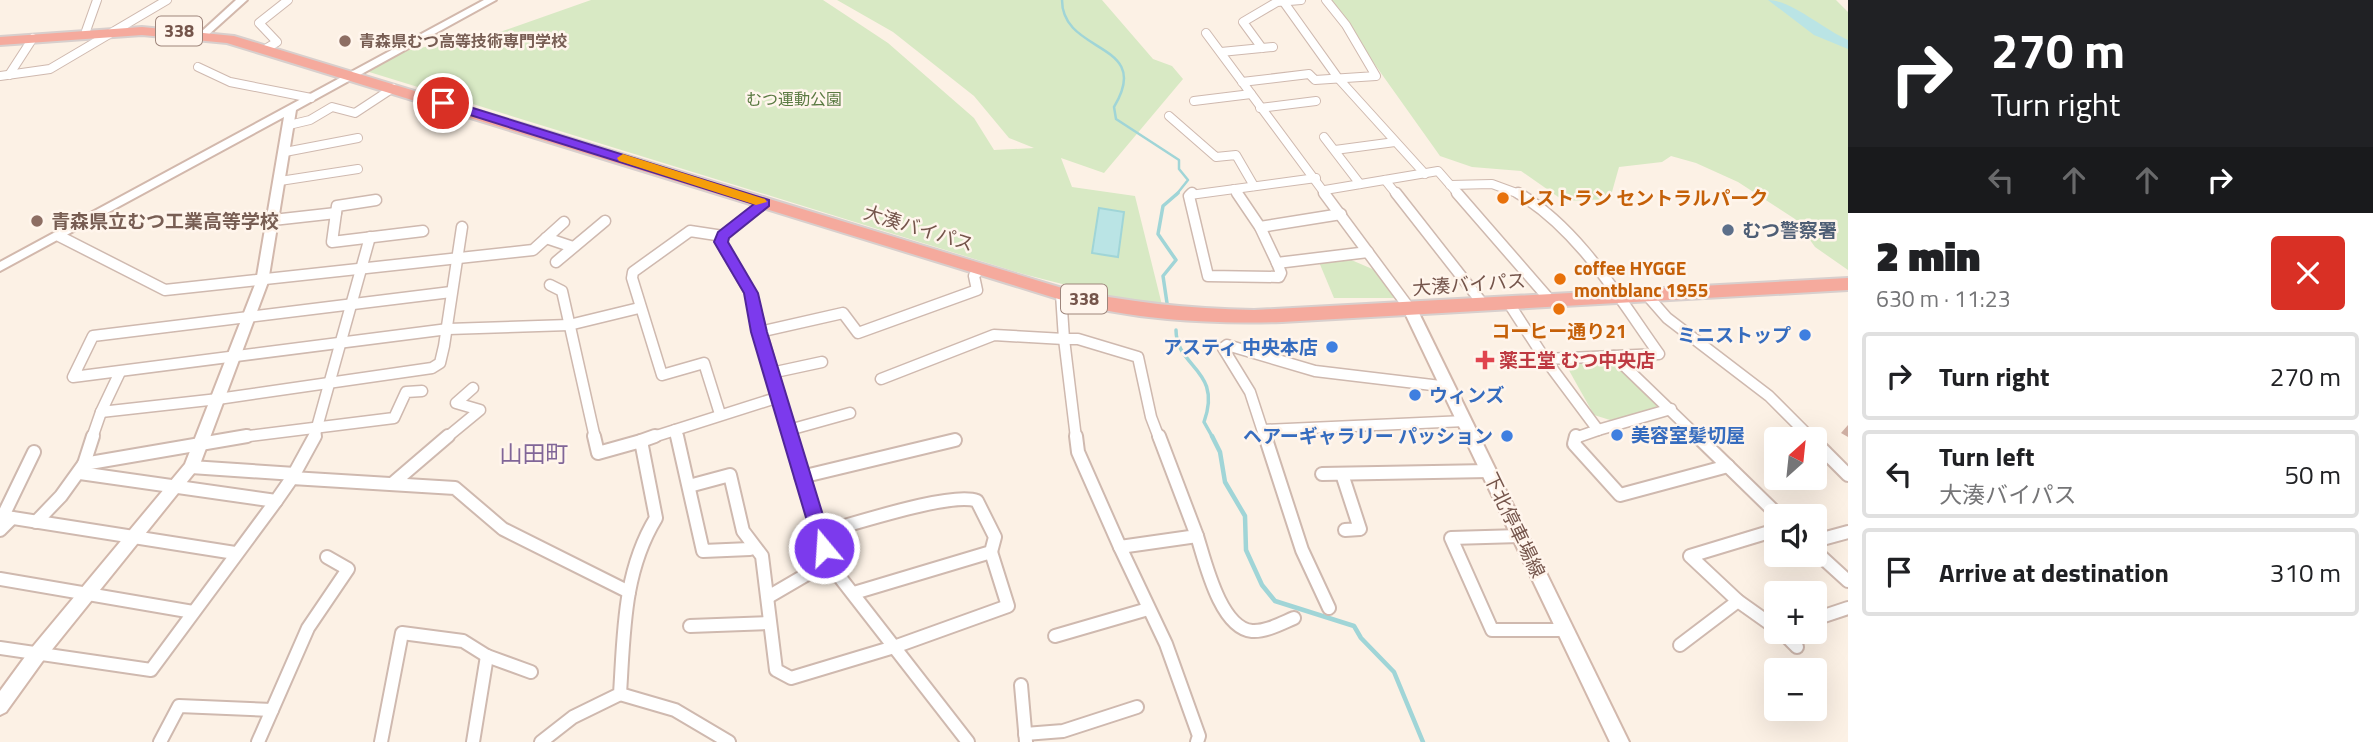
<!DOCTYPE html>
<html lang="en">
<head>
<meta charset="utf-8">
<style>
  :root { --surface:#fff; --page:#f6f6f6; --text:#202124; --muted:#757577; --line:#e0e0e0 }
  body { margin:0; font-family:"Titillium Web","Noto Sans JP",sans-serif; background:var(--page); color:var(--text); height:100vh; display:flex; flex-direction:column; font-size:26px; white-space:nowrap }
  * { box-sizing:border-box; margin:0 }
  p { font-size:23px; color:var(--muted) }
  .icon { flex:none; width:38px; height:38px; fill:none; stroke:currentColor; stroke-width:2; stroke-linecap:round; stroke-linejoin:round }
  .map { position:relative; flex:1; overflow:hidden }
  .panel { display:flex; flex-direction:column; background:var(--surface); width:525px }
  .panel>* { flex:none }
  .banner { background:#202124; color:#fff; overflow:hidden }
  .needle { width:46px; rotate:27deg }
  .tools { position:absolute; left:1764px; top:427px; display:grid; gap:14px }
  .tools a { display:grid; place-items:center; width:63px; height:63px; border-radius:7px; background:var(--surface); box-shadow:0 7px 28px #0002; font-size:35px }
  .pin { position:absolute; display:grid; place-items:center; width:60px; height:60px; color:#fff; margin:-30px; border:4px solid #fff; border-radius:50%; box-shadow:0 2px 7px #0007 }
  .me { position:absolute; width:77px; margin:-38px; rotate:342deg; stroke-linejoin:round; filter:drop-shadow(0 0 5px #0008) }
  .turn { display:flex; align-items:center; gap:24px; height:147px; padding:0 28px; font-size:32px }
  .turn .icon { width:91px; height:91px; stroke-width:2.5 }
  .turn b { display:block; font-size:49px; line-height:60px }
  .lanes { display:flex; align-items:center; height:66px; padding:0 28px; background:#0003; justify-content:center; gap:35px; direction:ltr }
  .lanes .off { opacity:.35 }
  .round { display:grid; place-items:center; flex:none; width:74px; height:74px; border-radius:7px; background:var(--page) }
  .overview { display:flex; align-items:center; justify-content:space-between; height:119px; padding:0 28px }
  h1 { font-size:42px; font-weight:800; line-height:52px }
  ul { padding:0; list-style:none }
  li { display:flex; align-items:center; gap:21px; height:88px; margin:0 14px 10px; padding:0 14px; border:4px solid var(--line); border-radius:7px }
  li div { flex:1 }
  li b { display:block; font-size:26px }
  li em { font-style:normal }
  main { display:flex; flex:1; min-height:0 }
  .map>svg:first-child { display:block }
</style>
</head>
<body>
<main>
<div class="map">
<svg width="1848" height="742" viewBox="0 0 1848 742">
  <rect width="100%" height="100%" fill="#fcf1e5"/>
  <g fill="#d8e9c4">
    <path d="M 591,0 L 823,0 L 888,43 L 974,118 L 994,150 L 1034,148 L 1009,138 L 974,96 L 893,32 L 837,0 L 1102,0 L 1153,59 L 1172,66 L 1183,79 L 1104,173 L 1061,158 L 1072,187 L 1135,196 L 1162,305 L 1113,297 L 1023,274 L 366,71 L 400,52 L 500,32 Z"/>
    <path d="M 1329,0 L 1836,0 L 1848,12 L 1848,270 L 1815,247 L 1795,219 L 1738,182 L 1696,163 L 1671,156 L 1662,162 L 1619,167 L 1610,199 L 1564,201 L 1521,171 L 1472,167 L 1440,156 Z"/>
    <path d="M 1349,259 L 1377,271 L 1396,298 L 1334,298 L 1319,262 Z"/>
    <path d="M 1609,362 L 1617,364 L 1657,402 L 1656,409 L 1610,420 L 1594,415 L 1566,365 Z"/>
  </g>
  <path fill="#bae4e5" stroke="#a0d5d7" stroke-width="2" d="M 1099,208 L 1124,212 L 1118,257 L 1092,253 Z"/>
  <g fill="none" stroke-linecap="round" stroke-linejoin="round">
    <path stroke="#a0d5d7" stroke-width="2.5" d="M 1062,0 C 1062,55 1154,41 1114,107 L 1116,119 L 1179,160 L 1179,169 L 1188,180 L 1176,195"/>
    <g stroke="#a0d5d7" stroke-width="3.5">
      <path d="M 1167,303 L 1163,276 L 1176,260 L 1158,234 L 1163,206 L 1178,193"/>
      <path d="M 1176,330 C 1176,368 1223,369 1204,422 L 1213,438"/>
    </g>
    <path stroke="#a0d5d7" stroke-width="4.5" d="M 1212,436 L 1220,452 L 1225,482 L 1245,516 L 1246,550 L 1262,585 L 1275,601 L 1354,626 L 1361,638 L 1394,672 L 1423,742"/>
    <path fill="#bae4e5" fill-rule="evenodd" d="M 1768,0 C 1791,0 1823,29 1848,40 L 1848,49 L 1814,35 Z"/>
    <defs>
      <g id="street-far2">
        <path d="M 1283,1 L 1338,78 L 1425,174"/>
        <path d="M 86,31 L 97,0"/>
        <path d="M 1206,33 L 1326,195"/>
        <path d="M 267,48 L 277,42 L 259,23 L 288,0"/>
        <path d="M 1262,48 L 1243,22 L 1277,2 L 1301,0"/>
        <path d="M 1221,52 L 1273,47"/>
        <path d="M 198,67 L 230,82 L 311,98"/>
        <path d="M 9,75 L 33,38"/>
        <path d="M 0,76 L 50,69 L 167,0"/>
        <path d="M 1242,82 L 1309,74 L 1315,80 L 1376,76 L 1346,25 L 1326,0"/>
        <path d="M 1194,101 L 1251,94"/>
        <path d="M 1260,108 L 1316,101"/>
        <path d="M 1169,116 L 1216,157 L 1236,155 L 1254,186"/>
        <path d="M 289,125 L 310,120 L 332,107 L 355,113 L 393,88"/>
        <path d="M 1324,137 L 1360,184"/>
        <path d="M 1335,150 L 1395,142"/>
        <path d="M 285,152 L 358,138"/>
        <path d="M 1385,180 L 1397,195"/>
        <path d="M 280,181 L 358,169"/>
        <path d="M 1450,185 L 1492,184 L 1522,195"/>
        <path d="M 1234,189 L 1238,195"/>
        <path d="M 1325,190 L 1438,171 L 1459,195"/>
        <path d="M 1190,195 L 1316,178"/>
      </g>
      <g id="street-far1">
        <path d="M 1192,193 L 1189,196 L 1208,276 L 1279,277 L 1281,273 L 1277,263 L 1368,252"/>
        <path d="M 1237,193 L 1260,227 L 1277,263"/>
        <path d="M 1324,193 L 1410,309"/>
        <path d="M 1396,193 L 1483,304"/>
        <path d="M 1457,193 L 1550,300"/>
        <path d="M 1518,193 C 1579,229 1619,298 1659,354 L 1614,356 L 1699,438"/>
        <path d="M 764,203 L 723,236 L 721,242 L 751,294 L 791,438"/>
        <path d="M 336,213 L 337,206 L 376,200"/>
        <path d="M 273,220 L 336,213 L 332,242 L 423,231"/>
        <path d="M 1260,227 L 1341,214"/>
        <path d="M 59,236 L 165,290 L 533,250 L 564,222"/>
        <path d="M 546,238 L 573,247"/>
        <path d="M 556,262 L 605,221"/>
        <path d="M 550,285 L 562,291 L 595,438"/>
        <path d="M 451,292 L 93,336 L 73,377 L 448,329 L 569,325 L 639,308"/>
        <path d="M 1646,294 L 1667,318 L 1769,396 L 1811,438"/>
        <path d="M 1508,302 L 1545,359 L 1598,430 L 1575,438"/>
        <path d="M 759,332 L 843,313 L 858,333 L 977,290 L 974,276 L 979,269"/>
        <path d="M 1545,359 L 1614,356"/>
        <path d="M 120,372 L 101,412 L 218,399 L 432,368 L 440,363 L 444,346 L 462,227"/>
        <path d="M 771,373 L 822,362"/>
        <path d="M 881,379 L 994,335 L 1064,339 L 1061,294"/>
        <path d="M 720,414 L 704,363 L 662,375 L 632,278 L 633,272 L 690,231 L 723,236"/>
        <path d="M 675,430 L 677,438"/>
        <path d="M 789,430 L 850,413"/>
        <path d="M 1263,430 L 1465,421"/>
        <path d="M 1598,430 L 1671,409"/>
        <path d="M 92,438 L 101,412"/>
        <path d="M 233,438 L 394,418 L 406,392 L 422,391"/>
        <path d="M 314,438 L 370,237"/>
        <path d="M 446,438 L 480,410 L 456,403 L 473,388"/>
        <path d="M 650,438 L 779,397"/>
        <path d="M 1076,438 L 1064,339 L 1078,339 L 1138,357 L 1151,417 L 1159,438"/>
        <path d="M 1265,438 L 1250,392 L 1223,348 L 1227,345 L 1315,371 L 1449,387"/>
      </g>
      <g id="street">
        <path d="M 677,436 L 703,551 L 750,549"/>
        <path d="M 790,436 L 828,562 L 968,742"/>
        <path d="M 1076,436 L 1078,452 L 1120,547 L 1197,536 L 1159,436"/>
        <path d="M 1265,436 L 1302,550 L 1329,608"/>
        <path d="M 1576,436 L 1574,444 L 1620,495 L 1728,466"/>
        <path d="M 1697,436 L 1779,516"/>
        <path d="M 1809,436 L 1812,439"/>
        <path d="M 641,441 L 655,436"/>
        <path d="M 1815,442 L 1848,475"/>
        <path d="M 84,464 L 93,436"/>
        <path d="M 191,467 L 295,474"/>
        <path d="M 80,473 L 276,501 L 292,478 L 455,488 L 503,529 L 629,592"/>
        <path d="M 1322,474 L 1489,471"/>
        <path d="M 1342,474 L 1360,529 L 1345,530"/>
        <path d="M 801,477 L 955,440"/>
        <path d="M 292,478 L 315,436"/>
        <path d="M 392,484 L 448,436"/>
        <path d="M 689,486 L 730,475 L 743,531 L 762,556 L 776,670 L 791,678 L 894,647 L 1008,606 L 991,552"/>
        <path d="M 0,516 L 235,553"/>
        <path d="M 3,516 L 34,452"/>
        <path d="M 36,522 L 61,496 L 84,464 L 247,436"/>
        <path d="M 0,530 L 12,518"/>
        <path d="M 1776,530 L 1690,556 L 1738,601 L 1776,628"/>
        <path d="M 820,533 C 851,525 952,491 977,501 L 995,537 L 991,552 L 854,593"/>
        <path d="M 1197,536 C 1205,561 1220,628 1252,631 C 1266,632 1282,623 1294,618"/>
        <path d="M 1520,536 L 1451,538 L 1492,630 L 1565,630"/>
        <path d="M 1815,541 L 1848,532"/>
        <path d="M 1120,547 L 1166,644 L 1199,736 L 1197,742"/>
        <path d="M 1815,551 L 1848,581"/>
        <path d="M 0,579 L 193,612"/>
        <path d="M 768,597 L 828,562"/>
        <path d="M 1815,619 L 1848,608"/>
        <path d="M 690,626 L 769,623"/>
        <path d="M 1782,632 L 1797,647"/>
        <path d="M 1055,636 L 1148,609"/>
        <path d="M 1680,645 L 1738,601"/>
        <path d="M 0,648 L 151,670 L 276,501"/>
        <path d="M 1021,685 L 1026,742"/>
        <path d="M 620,694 L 675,710 L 729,742"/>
        <path d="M 1025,734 L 1063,731 L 1137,707"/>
        <path d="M 160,742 L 179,706 L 272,710"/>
        <path d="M 258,742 L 308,628 L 348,569 L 327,557"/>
        <path d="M 381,742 L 402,633 L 463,641 L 487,656 L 531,672"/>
        <path d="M 473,742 L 487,656"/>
        <path d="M 541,742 L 573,717 L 620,694 C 624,633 623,572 656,518 L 641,441 L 598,453 L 594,436"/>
      </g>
      <g id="secondary">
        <path d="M 236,0 L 247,0 L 207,36 L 201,36 L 201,32 Z"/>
        <path d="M 484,0 L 496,0 L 296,110 L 268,282 L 199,467 L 42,662 L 6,712 L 0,715 L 0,691 L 30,650 L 185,464 L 256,282 L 284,117 L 0,271 L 0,262 Z"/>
        <path d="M 1410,304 L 1417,309 L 1629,742 L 1610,742 L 1403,309 Z"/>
      </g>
      <path id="highway" d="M 142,27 L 234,36 L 1062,288 C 1126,302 1189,309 1254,310 L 1848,278 L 1848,290 L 1282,322 C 1206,324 1128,320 1055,298 L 227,43 L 142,35 L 0,45 L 0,37 Z"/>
    </defs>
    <use href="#street-far2" stroke="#cfb9af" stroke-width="10"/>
    <use href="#street-far1" stroke="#cfb9af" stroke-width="13"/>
    <use href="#street" stroke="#cfb9af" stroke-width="16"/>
    <use href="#secondary" stroke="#d2b8ac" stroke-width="4"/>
    <use href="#highway" stroke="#d8cfcd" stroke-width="4"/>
    <use href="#street-far2" stroke="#fff" stroke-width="8"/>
    <use href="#street-far1" stroke="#fff" stroke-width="10"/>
    <use href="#street" stroke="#fff" stroke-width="12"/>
    <use href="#secondary" fill="#fff" fill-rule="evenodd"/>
    <use href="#highway" fill="#f5aa9d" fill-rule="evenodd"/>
  </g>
  <path fill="#cfafa3" d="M 1848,425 L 1848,437 L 1841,433 Z"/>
  <path fill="#7c3aed" stroke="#51269a" stroke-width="2" d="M 438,100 L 447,100 L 769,200 L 769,206 L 729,238 L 728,242 L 758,293 L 767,332 L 833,548 L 830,553 L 817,553 L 815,548 L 751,332 L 744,293 L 714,242 L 718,232 L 754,204 L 438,105 Z"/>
  <path fill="#f59e0b" d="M 623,154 L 765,199 L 767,202 L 756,205 L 619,161 L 617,158 Z"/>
  <g fill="#8d6e63" stroke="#fff5ec" stroke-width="2.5">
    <circle cx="345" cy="41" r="7"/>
    <circle cx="37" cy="221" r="7"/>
  </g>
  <g fill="#e8710a" stroke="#fff5ec" stroke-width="2.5">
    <circle cx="1503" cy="198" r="7"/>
    <circle cx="1560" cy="279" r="7"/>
    <circle cx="1559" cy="309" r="7"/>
  </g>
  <circle fill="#5c6f8a" stroke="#fff5ec" stroke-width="2.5" cx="1728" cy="230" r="7"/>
  <g fill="#3f7fe0" stroke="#fff5ec" stroke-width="2.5">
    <circle cx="1805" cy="335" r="7"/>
    <circle cx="1332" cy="347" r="7"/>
    <circle cx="1415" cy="395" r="7"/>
    <circle cx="1617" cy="435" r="7"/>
    <circle cx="1507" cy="436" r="7"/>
  </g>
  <path fill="#e0444e" stroke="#fff5ec" stroke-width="2.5" d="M1481.5 349.5h7v7h7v7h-7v7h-7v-7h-7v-7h7z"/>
  <g text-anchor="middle" stroke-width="5" stroke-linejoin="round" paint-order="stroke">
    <g font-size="16" font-weight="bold" fill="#785e54" stroke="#fff5ec" text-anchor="start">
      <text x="359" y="47">青森県むつ高等技術専門学校</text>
    </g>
    <g font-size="16" fill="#5a7a42" stroke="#fff5ec">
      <text x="794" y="105">むつ運動公園</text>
    </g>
    <g fill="#fff5ec" stroke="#9e857b" stroke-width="2">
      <rect x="156" y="16.5" width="46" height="29" rx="5"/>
      <rect x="1061" y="284.5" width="46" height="29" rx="5"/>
    </g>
    <g font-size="18" font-weight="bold" fill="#75554b">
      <text x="179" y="37">338</text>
      <text x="1084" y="305">338</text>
    </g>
    <g font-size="19" font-weight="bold" fill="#c56008" stroke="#fff5ec" text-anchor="start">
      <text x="1517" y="205">レストラン セントラルパーク</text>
      <text x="1574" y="275">coffee HYGGE<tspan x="1574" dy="22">montblanc 1955</tspan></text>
      <text x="1559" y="338" text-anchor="middle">コーヒー通り21</text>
    </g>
    <g font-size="19" font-weight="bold" fill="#785e54" stroke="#fff5ec" text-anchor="start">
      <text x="51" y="228">青森県立むつ工業高等学校</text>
    </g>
    <g font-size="19" fill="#75554b" stroke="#fff5ec">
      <text transform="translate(919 228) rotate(17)" y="7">大湊バイパス</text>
      <text transform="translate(1469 284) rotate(-4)" y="7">大湊バイパス</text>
      <text transform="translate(1515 525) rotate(64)" y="7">下北停車場線</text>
    </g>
    <g font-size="19" font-weight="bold" fill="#4e5e75" stroke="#fff5ec" text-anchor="start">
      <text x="1742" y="237">むつ警察署</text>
    </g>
    <g font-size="19" font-weight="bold" fill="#366cbe" stroke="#fff5ec" text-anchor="end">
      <text x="1791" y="342">ミニストップ</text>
      <text x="1318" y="354">アスティ 中央本店</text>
      <text x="1429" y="402" text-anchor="start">ウィンズ</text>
      <text x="1631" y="442" text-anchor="start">美容室髪切屋</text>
      <text x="1493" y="443">ヘアーギャラリー パッション</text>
    </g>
    <g font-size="19" font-weight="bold" fill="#be3a42" stroke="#fff5ec" text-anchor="start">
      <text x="1499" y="367">薬王堂 むつ中央店</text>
    </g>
    <g font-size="23" fill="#816698" stroke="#fff5ec">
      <text x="534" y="462">山田町</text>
    </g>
  </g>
</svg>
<div class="tools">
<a><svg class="needle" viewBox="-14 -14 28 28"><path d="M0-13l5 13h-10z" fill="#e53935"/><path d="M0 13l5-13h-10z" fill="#757577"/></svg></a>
<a><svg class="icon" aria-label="sound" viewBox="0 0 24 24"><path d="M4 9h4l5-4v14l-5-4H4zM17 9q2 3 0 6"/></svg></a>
<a>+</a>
<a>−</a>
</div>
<div class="pin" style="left:443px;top:103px;background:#d93025"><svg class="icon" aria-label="arrive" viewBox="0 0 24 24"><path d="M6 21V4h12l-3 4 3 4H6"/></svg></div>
<svg class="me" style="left:824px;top:548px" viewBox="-20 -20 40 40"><circle r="17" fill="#7c3aed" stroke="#fff" stroke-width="3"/><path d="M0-11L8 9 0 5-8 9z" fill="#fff"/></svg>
</div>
<section class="panel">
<div class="banner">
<div class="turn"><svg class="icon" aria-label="right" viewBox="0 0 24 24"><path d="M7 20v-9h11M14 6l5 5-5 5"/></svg><div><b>270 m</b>Turn right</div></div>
<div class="lanes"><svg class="icon off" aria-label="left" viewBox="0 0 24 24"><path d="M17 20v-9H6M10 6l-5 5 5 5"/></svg><svg class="icon off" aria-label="ahead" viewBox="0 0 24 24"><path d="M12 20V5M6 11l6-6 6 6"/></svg><svg class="icon off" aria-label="ahead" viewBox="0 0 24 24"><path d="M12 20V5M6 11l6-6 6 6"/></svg><svg class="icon" aria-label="right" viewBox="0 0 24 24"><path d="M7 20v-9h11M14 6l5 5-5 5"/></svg></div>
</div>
<div class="overview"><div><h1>2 min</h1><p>630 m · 11:23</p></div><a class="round" style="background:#d93025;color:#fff"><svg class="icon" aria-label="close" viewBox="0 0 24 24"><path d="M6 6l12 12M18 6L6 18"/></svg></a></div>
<ul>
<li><svg class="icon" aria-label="right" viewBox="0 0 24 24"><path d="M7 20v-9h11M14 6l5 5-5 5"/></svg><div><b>Turn right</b></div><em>270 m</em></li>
<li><svg class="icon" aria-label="left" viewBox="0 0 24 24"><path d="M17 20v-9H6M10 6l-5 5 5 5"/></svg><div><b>Turn left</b><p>大湊バイパス</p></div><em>50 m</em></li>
<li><svg class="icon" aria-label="arrive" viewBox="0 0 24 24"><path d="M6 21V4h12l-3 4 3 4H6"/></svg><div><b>Arrive at destination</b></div><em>310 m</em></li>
</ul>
</section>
</main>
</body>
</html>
